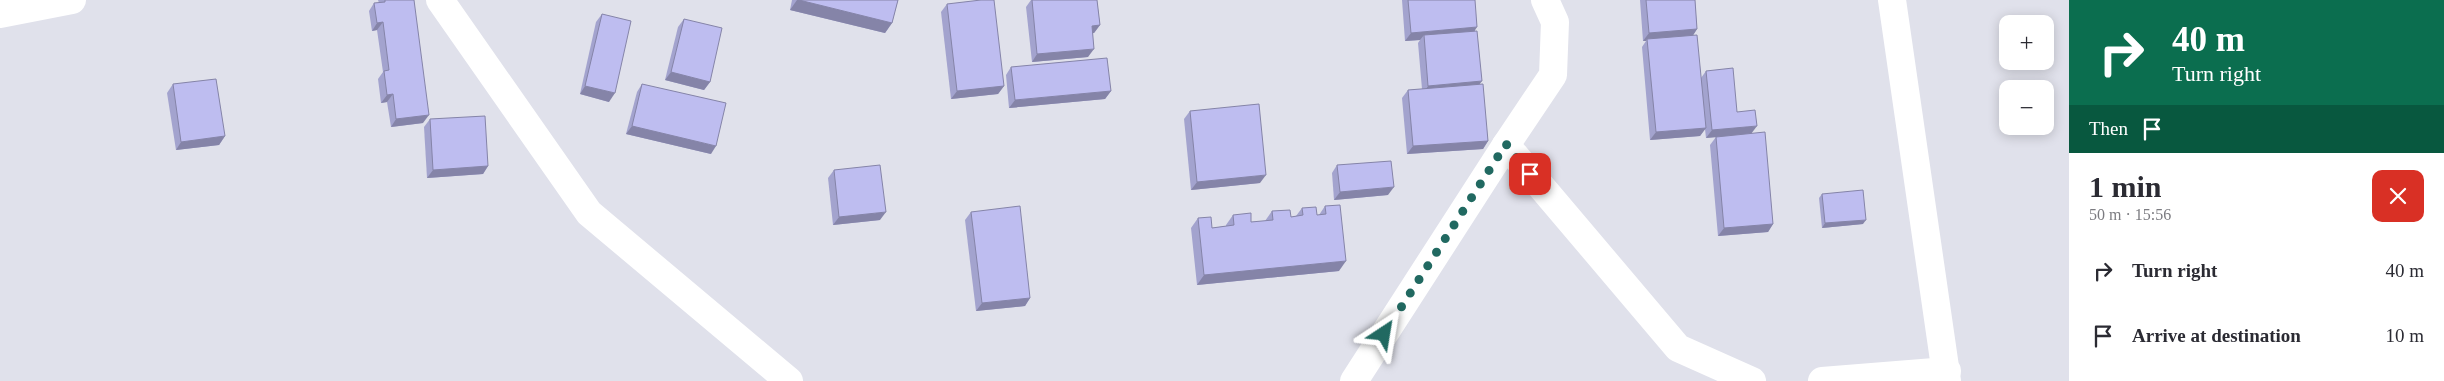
<!DOCTYPE html>
<html lang="en">
<head>
<meta charset="utf-8">
<style>
  :root { --surface:#fff; --page:#f7f7f7; --text:#2b2b33; --muted:#7c7c81 }
  body { margin:0; font-family:Georgia,serif; background:var(--page); color:var(--text); height:100vh; display:flex; flex-direction:column; font-size:19px; white-space:nowrap }
  * { box-sizing:border-box; margin:0 }
  p { font-size:16px; color:var(--muted) }
  .icon { flex:none; width:28px; height:28px; fill:none; stroke:currentColor; stroke-width:2; stroke-linecap:round; stroke-linejoin:round }
  .map { position:relative; flex:1; overflow:hidden }
  .panel { display:flex; flex-direction:column; background:var(--surface); width:375px }
  .panel>* { flex:none }
  .banner { background:#0b6e4f; color:#fff; overflow:hidden }
  .tools { position:absolute; left:1999px; top:15px; display:grid; gap:10px }
  .tools a { display:grid; place-items:center; width:55px; height:55px; border-radius:10px; background:var(--surface); box-shadow:0 2px 12px #0003; font-size:25px }
  .pin { position:absolute; display:grid; place-items:center; width:42px; height:42px; color:#fff; margin:-21px; border-radius:10px; box-shadow:0 2px 8px #0006 }
  .me { position:absolute; width:55px; margin:-28px; rotate:33deg; stroke-linejoin:round; filter:drop-shadow(0 0 4px #0008) }
  .turn { display:flex; align-items:center; gap:18px; height:105px; padding:0 20px; font-size:22px }
  .turn .icon { width:65px; height:65px; stroke-width:2.5 }
  .turn b { display:block; font-size:35px; line-height:42px }
  .then { display:flex; align-items:center; height:48px; padding:0 20px; background:#0003; gap:10px; font-size:19px }
  .round { display:grid; place-items:center; flex:none; width:52px; height:52px; border-radius:10px; background:var(--page) }
  .summary { display:flex; align-items:center; justify-content:space-between; height:85px; padding:0 20px }
  h1 { font-size:30px; font-weight:600; line-height:38px }
  ul { padding:0; list-style:none }
  li { display:flex; align-items:center; gap:15px; height:65px; padding:0 20px }
  li div { flex:1 }
  li b { display:block; font-size:19px }
  li em { font-style:normal }
  main { display:flex; flex:1; min-height:0 }
  .map>svg:first-child { display:block }
</style>
</head>
<body>
<main>
<div class="map">
<svg width="2069" height="381" viewBox="0 0 2069 381">
  <rect width="100%" height="100%" fill="#e0e1eb"/>
  <g fill="none" stroke-linecap="round" stroke-linejoin="round">
    <g stroke="#fff" stroke-width="28">
      <path d="M 440,0 L 589,213 L 789,381"/>
      <path d="M 1892,0 L 1947,381"/>
      <path d="M 0,14 L 72,0"/>
      <path d="M 1506,145 L 1678,348 L 1752,381"/>
      <path d="M 1354,381 L 1506,145 L 1553,75 L 1555,22 L 1545,0"/>
      <path d="M 1822,381 L 1947,371"/>
    </g>
  </g>
  <g fill="#a3a3ce">
    <path d="M 378,0 L 414,0 L 423,123 L 391,127 L 387,102 L 381,103 L 378,79 L 383,72 L 377,30 L 372,31 L 369,11 L 374,3 L 379,3 Z"/>
    <path d="M 792,0 L 898,0 L 892,23 L 885,33 L 790,10 Z"/>
    <path d="M 1031,0 L 1097,0 L 1100,25 L 1094,33 L 1093,33 L 1088,57 L 1032,62 L 1026,7 Z"/>
    <path d="M 1402,0 L 1475,0 L 1475,31 L 1479,85 L 1488,141 L 1483,149 L 1407,154 L 1402,98 L 1408,90 L 1422,89 L 1418,43 L 1420,40 L 1405,41 Z"/>
    <path d="M 1640,0 L 1695,0 L 1697,29 L 1693,35 L 1701,78 L 1706,71 L 1737,112 L 1752,134 L 1773,224 L 1768,232 L 1718,236 L 1710,145 L 1716,137 L 1706,138 L 1705,129 L 1700,136 L 1650,140 L 1642,47 L 1646,41 L 1643,41 Z"/>
    <path d="M 947,4 L 1004,86 L 998,94 L 951,99 L 941,12 Z"/>
    <path d="M 602,14 L 609,102 L 580,94 L 596,22 Z"/>
    <path d="M 684,19 L 710,82 L 704,90 L 665,80 L 678,27 Z"/>
    <path d="M 1011,67 L 1111,91 L 1105,99 L 1009,108 L 1006,75 Z"/>
    <path d="M 173,84 L 225,136 L 219,145 L 176,150 L 167,93 Z"/>
    <path d="M 642,84 L 711,154 L 626,134 L 637,92 Z"/>
    <path d="M 1190,111 L 1260,183 L 1191,190 L 1184,119 Z"/>
    <path d="M 430,119 L 488,166 L 483,174 L 427,178 L 424,127 Z"/>
    <path d="M 1337,165 L 1388,195 L 1334,200 L 1332,173 Z"/>
    <path d="M 834,170 L 880,220 L 833,225 L 828,178 Z"/>
    <path d="M 1822,194 L 1863,224 L 1822,228 L 1819,198 Z"/>
    <path d="M 1325,206 L 1339,271 L 1197,285 L 1191,228 L 1198,218 L 1212,228 L 1226,226 L 1226,225 L 1233,215 L 1251,222 L 1265,221 L 1272,211 L 1291,217 L 1296,216 L 1302,208 L 1317,215 L 1319,215 Z"/>
    <path d="M 971,212 L 1030,298 L 1025,306 L 976,311 L 965,220 Z"/>
  </g>
  <g fill="#8584a8">
    <path d="M 797,0 L 799,0 L 892,23 L 885,33 L 790,10 Z"/>
    <path d="M 383,22 L 377,30 L 372,31 L 377,23 Z"/>
    <path d="M 1100,25 L 1094,33 L 1086,34 L 1092,26 Z"/>
    <path d="M 1477,27 L 1472,35 L 1424,35 L 1420,40 L 1405,41 L 1411,33 Z"/>
    <path d="M 1697,29 L 1692,37 L 1647,39 L 1646,41 L 1643,41 L 1649,33 Z"/>
    <path d="M 1094,49 L 1088,57 L 1032,62 L 1037,54 Z"/>
    <path d="M 671,72 L 710,82 L 704,90 L 665,80 Z"/>
    <path d="M 1482,81 L 1476,89 L 1423,94 L 1428,86 Z"/>
    <path d="M 585,86 L 615,93 L 609,102 L 580,94 Z"/>
    <path d="M 1004,86 L 998,94 L 951,99 L 957,91 Z"/>
    <path d="M 1111,91 L 1105,99 L 1009,108 L 1015,100 Z"/>
    <path d="M 393,94 L 387,102 L 381,103 L 387,95 Z"/>
    <path d="M 429,115 L 423,123 L 391,127 L 396,119 Z"/>
    <path d="M 632,126 L 716,146 L 711,154 L 626,134 Z"/>
    <path d="M 1757,126 L 1751,134 L 1706,138 L 1712,130 Z"/>
    <path d="M 1706,128 L 1700,136 L 1650,140 L 1656,132 Z"/>
    <path d="M 225,136 L 219,145 L 176,150 L 181,142 Z"/>
    <path d="M 1488,141 L 1483,149 L 1407,154 L 1413,146 Z"/>
    <path d="M 488,166 L 483,174 L 427,178 L 433,170 Z"/>
    <path d="M 1266,175 L 1260,183 L 1191,190 L 1197,182 Z"/>
    <path d="M 1394,187 L 1388,195 L 1334,200 L 1340,192 Z"/>
    <path d="M 886,212 L 880,220 L 833,225 L 839,217 Z"/>
    <path d="M 1866,220 L 1863,224 L 1822,228 L 1825,223 Z"/>
    <path d="M 1773,224 L 1768,232 L 1718,236 L 1724,228 Z"/>
    <path d="M 1346,261 L 1339,271 L 1197,285 L 1204,275 Z"/>
    <path d="M 1030,298 L 1025,306 L 976,311 L 982,303 Z"/>
  </g>
  <g fill="#bebdf0" stroke="#8584a8">
    <path d="M 385,0 L 414,0 L 429,115 L 396,119 L 393,94 L 387,95 L 384,71 L 389,70 L 383,22 L 377,23 L 374,3 L 385,2 Z"/>
    <path d="M 799,0 L 898,0 L 892,23 Z"/>
    <path d="M 981,0 L 994,0 L 1004,86 L 957,91 L 947,4 Z"/>
    <path d="M 1032,0 L 1097,0 L 1100,25 L 1092,26 L 1094,49 L 1037,54 Z"/>
    <path d="M 1408,0 L 1475,0 L 1477,27 L 1411,33 Z"/>
    <path d="M 1646,0 L 1695,0 L 1697,29 L 1649,33 Z"/>
    <path d="M 602,14 L 631,21 L 615,93 L 585,86 Z"/>
    <path d="M 684,19 L 722,28 L 710,82 L 671,72 Z"/>
    <path d="M 1477,31 L 1482,81 L 1428,86 L 1424,35 Z"/>
    <path d="M 1697,35 L 1706,128 L 1656,132 L 1647,39 Z"/>
    <path d="M 1107,58 L 1111,91 L 1015,100 L 1011,67 Z"/>
    <path d="M 1733,68 L 1737,112 L 1755,110 L 1757,126 L 1712,130 L 1706,71 Z"/>
    <path d="M 216,79 L 225,136 L 181,142 L 173,84 Z"/>
    <path d="M 642,84 L 726,103 L 716,146 L 632,126 Z"/>
    <path d="M 1483,84 L 1488,141 L 1413,146 L 1408,90 Z"/>
    <path d="M 1259,104 L 1266,175 L 1197,182 L 1190,111 Z"/>
    <path d="M 485,116 L 488,166 L 433,170 L 430,119 Z"/>
    <path d="M 1765,132 L 1773,224 L 1724,228 L 1716,137 Z"/>
    <path d="M 1391,161 L 1394,187 L 1340,192 L 1337,165 Z"/>
    <path d="M 880,165 L 886,212 L 839,217 L 834,170 Z"/>
    <path d="M 1863,190 L 1866,220 L 1825,223 L 1822,194 Z"/>
    <path d="M 1340,205 L 1346,261 L 1204,275 L 1198,218 L 1211,217 L 1212,228 L 1234,225 L 1233,215 L 1251,213 L 1251,222 L 1273,220 L 1272,211 L 1290,210 L 1291,217 L 1303,215 L 1302,208 L 1316,207 L 1317,215 L 1326,214 L 1325,206 Z"/>
    <path d="M 1020,206 L 1030,298 L 982,303 L 971,212 Z"/>
  </g>
  <g fill="none" stroke-linecap="round" stroke-linejoin="round">
    <path stroke="#216961" stroke-width="9" stroke-dasharray="0 16.2" d="M 1384,334 L 1506,144 L 1530,174"/>
  </g>
</svg>
<div class="tools">
<a>+</a>
<a>−</a>
</div>
<div class="pin" style="left:1530px;top:174px;background:#d93025"><svg class="icon" aria-label="arrive" viewBox="0 0 24 24"><path d="M6 21V4h12l-3 4 3 4H6"/></svg></div>
<svg class="me" style="left:1384px;top:334px" viewBox="-20 -20 40 40"><path d="M0-17L14 15 0 8-14 15z" fill="#216961" stroke="#fff" stroke-width="4"/></svg>
</div>
<section class="panel">
<div class="banner">
<div class="turn"><svg class="icon" aria-label="right" viewBox="0 0 24 24"><path d="M7 20v-9h11M14 6l5 5-5 5"/></svg><div><b>40 m</b>Turn right</div></div>
<div class="then">Then<svg class="icon" aria-label="arrive" viewBox="0 0 24 24"><path d="M6 21V4h12l-3 4 3 4H6"/></svg></div>
</div>
<div class="summary"><div><h1>1 min</h1><p>50 m · 15:56</p></div><a class="round" style="background:#d93025;color:#fff"><svg class="icon" aria-label="close" viewBox="0 0 24 24"><path d="M6 6l12 12M18 6L6 18"/></svg></a></div>
<ul>
<li><svg class="icon" aria-label="right" viewBox="0 0 24 24"><path d="M7 20v-9h11M14 6l5 5-5 5"/></svg><div><b>Turn right</b></div><em>40 m</em></li>
<li><svg class="icon" aria-label="arrive" viewBox="0 0 24 24"><path d="M6 21V4h12l-3 4 3 4H6"/></svg><div><b>Arrive at destination</b></div><em>10 m</em></li>
</ul>
</section>
</main>
</body>
</html>
